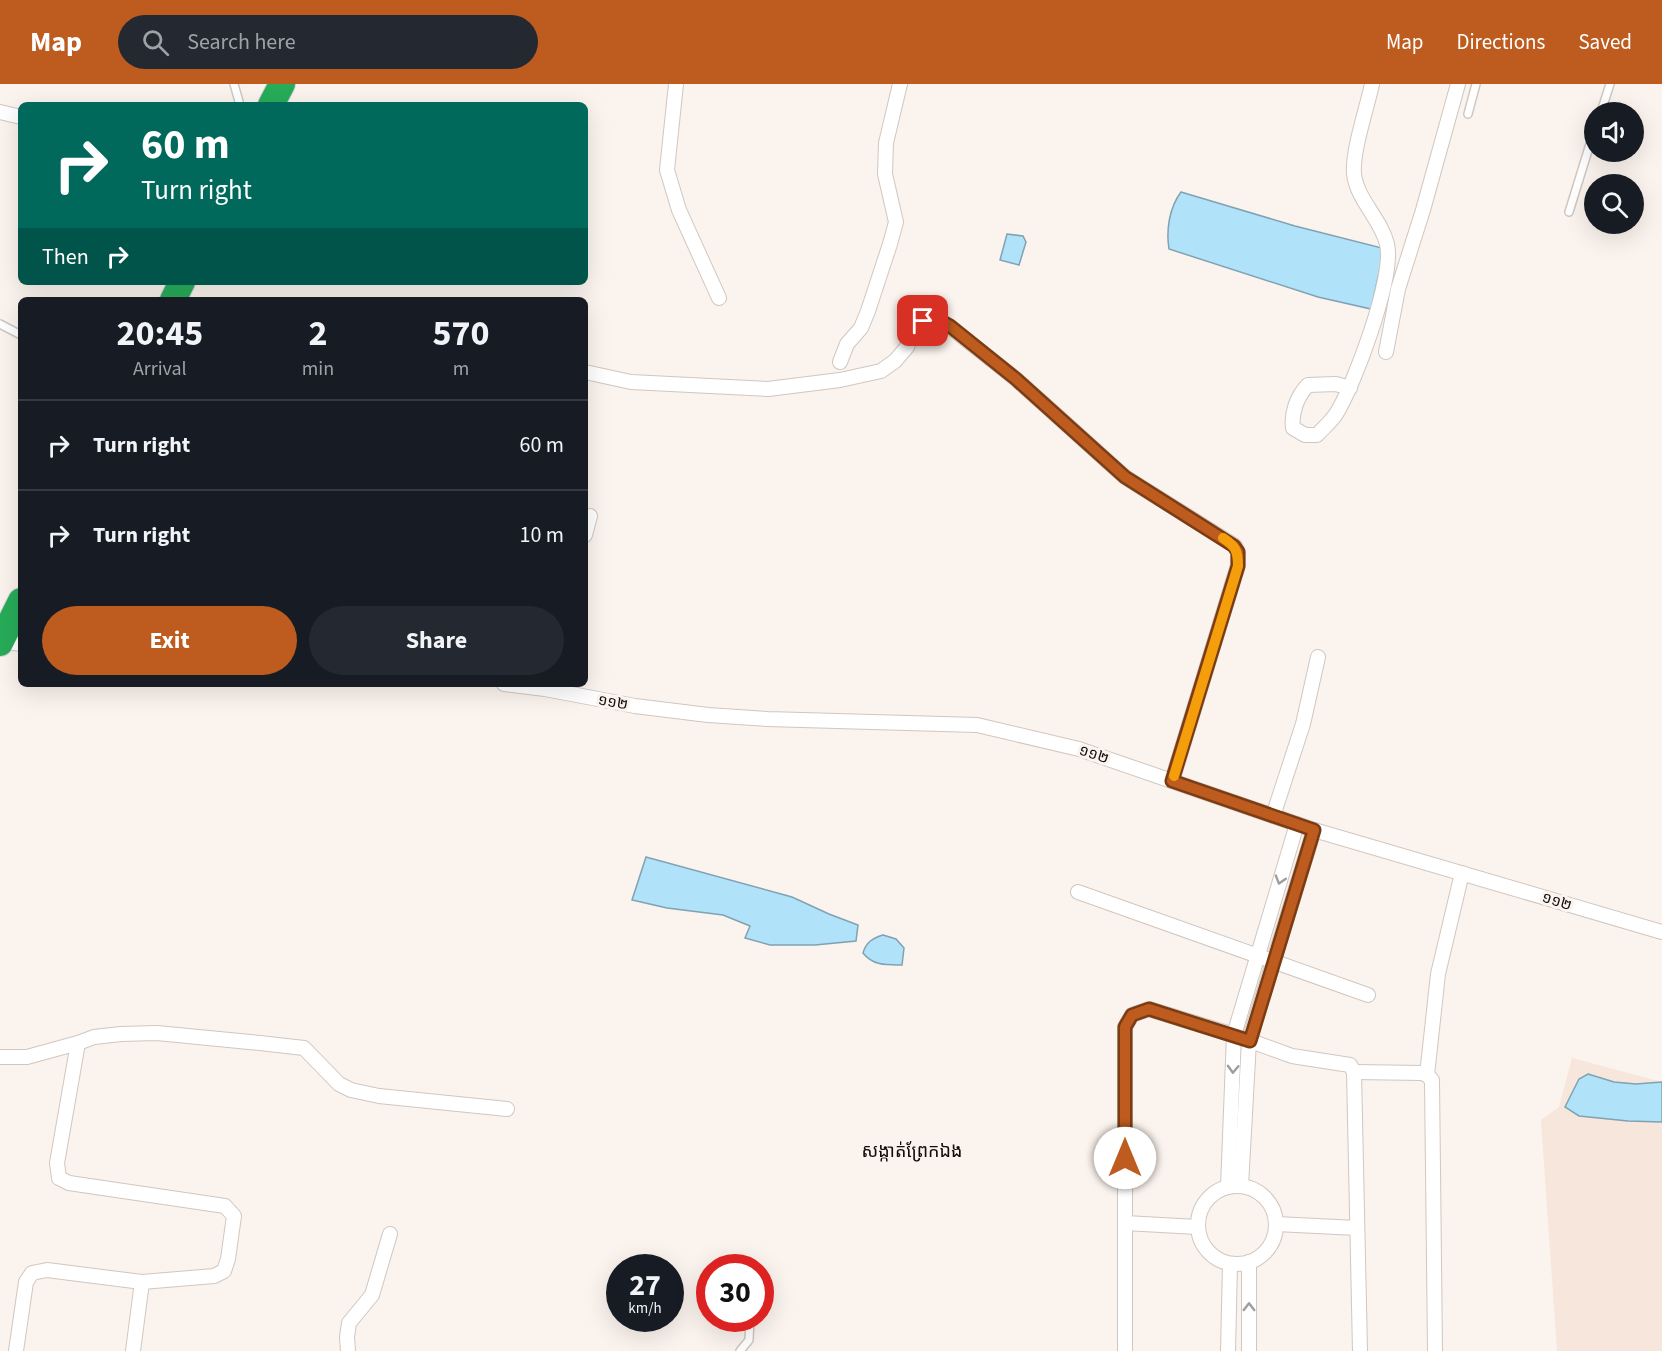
<!DOCTYPE html>
<html lang="en">
<head>
<meta charset="utf-8">
<style>
  :root { --surface:#171b24; --page:#242831; --text:#f1f3f6; --muted:#9ea1a6; --line:#363941; --accent:#bd5c1e }
  body { margin:0; font-family:"Source Sans 3","Noto Sans Khmer",sans-serif; background:var(--page); color:var(--text); height:100vh; display:flex; flex-direction:column; font-size:22px; white-space:nowrap }
  * { box-sizing:border-box; margin:0 }
  p { font-size:20px; color:var(--muted) }
  .icon { flex:none; width:33px; height:33px; fill:none; stroke:currentColor; stroke-width:2; stroke-linecap:round; stroke-linejoin:round }
  .map { position:relative; flex:1; overflow:hidden }
  .side { position:absolute; left:18px; top:213px; width:570px; height:390px; display:flex; flex-direction:column; background:var(--surface); border-radius:9px; box-shadow:0 6px 24px #0002 }
  .side>* { flex:none }
  .banner { position:absolute; left:18px; top:18px; width:570px; height:183px; border-radius:9px; box-shadow:0 6px 24px #0002; background:#00695c; color:#fff; overflow:hidden }
  .tools { position:absolute; left:1584px; top:18px; display:grid; gap:12px }
  .tools a { display:grid; place-items:center; width:60px; height:60px; border-radius:50%; background:var(--surface); box-shadow:0 6px 24px #0002; font-size:30px }
  .speed { position:absolute; left:606px; top:1170px; display:flex; gap:12px; font-size:30px; font-weight:700; text-align:center }
  .speed>* { display:grid; place-content:center; width:78px; height:78px; border-radius:50%; background:var(--surface); box-shadow:0 6px 24px #0002; line-height:1 }
  .speed small { font-size:15px; font-weight:400 }
  .speed .limit { border:9px solid #d22; background:#fff; color:#111 }
  .pin { position:absolute; display:grid; place-items:center; width:51px; height:51px; color:#fff; margin:-26px; border-radius:12px; box-shadow:0 3px 9px #0006 }
  .me { position:absolute; width:66px; margin:-33px; rotate:0deg; stroke-linejoin:round; filter:drop-shadow(0 0 4px #0008) }
  .turn { display:flex; align-items:center; gap:21px; height:126px; padding:0 24px; font-size:27px }
  .turn .icon { width:78px; height:78px; stroke-width:2.5 }
  .turn b { display:block; font-size:42px; line-height:51px }
  .then { display:flex; align-items:center; height:57px; padding:0 24px; background:#0003; gap:12px; font-size:22px }
  .eta { display:flex; justify-content:space-evenly; align-items:center; height:102px; text-align:center }
  .eta b { font-size:36px; font-weight:700; line-height:42px }
  .action { display:flex; gap:12px; margin-top:auto; padding:12px 24px }
  .action a { flex:1; height:69px; border-radius:36px; background:var(--accent); color:#fff; font-size:24px; font-weight:700; line-height:69px; text-align:center }
  .action a+a { background:var(--page); color:var(--text) }
  ul { padding:0; list-style:none }
  li { display:flex; align-items:center; gap:18px; height:90px; padding:0 24px; border-top:2px solid var(--line) }
  li div { flex:1 }
  li b { display:block; font-size:22px }
  li em { font-style:normal }
  header { display:flex; align-items:center; gap:36px; box-sizing:border-box; height:84px; padding:0 30px; background:var(--accent); color:#fff }
  header strong { font-size:28px }
  nav { display:flex; gap:33px; margin-inline-start:auto; font-size:21px }
  .search { width:420px; height:54px; background:var(--page); display:flex; align-items:center; gap:15px; box-sizing:border-box; padding:0 21px; border-radius:33px; color:var(--muted); font-size:22px }
  .map>svg:first-child { display:block }
</style>
</head>
<body>
<header>
<strong>Map</strong>
<div class="search"><svg class="icon" aria-label="search" viewBox="0 0 24 24"><circle cx="10" cy="10" r="6"/><path d="M15 15l6 6"/></svg>Search here</div>
<nav><a>Map</a><a>Directions</a><a>Saved</a></nav>
</header>
<div class="map">
<svg width="1662" height="1267" viewBox="0 0 1662 1267">
  <rect width="100%" height="100%" fill="#fbf3ed"/>
  <path fill="#f6e6db" d="M 1572,974 L 1662,998 L 1662,1267 L 1557,1267 L 1541,1036 L 1559,1023 Z"/>
  <g fill="#b0e2f9" stroke="#80a2b2" stroke-width="1.5">
    <path d="M 1181,108 L 1295,142 L 1382,164 L 1383,171 L 1371,225 L 1318,213 L 1169,165 C 1166,147 1169,124 1181,108 Z"/>
    <path d="M 1007,150 L 1023,152 L 1026,158 L 1019,181 L 1000,176 Z"/>
    <path d="M 646,773 L 792,813 L 829,830 L 858,841 L 856,857 L 815,861 L 770,861 L 745,854 L 750,842 L 723,831 L 667,824 L 632,816 Z"/>
    <path d="M 883,851 L 896,855 L 904,864 L 902,881 C 887,881 873,882 863,869 C 866,858 873,854 883,851 Z"/>
    <path d="M 1588,990 L 1614,998 L 1636,1000 L 1662,998 L 1662,1038 L 1628,1037 L 1579,1032 L 1565,1023 L 1579,995 Z"/>
  </g>
  <g fill="none" stroke-linecap="round" stroke-linejoin="round">
    <defs>
      <g id="lane">
        <path d="M 234,0 L 240,21"/>
        <path d="M 1601,28 L 1610,0"/>
        <path d="M 1468,30 L 1476,0"/>
        <path d="M 1569,128 L 1594,47"/>
        <path d="M 0,240 L 21,251"/>
        <path d="M 740,1267 L 749,1256 L 750,1234"/>
      </g>
      <g id="street">
        <path d="M 676,0 L 667,86 L 679,126 L 719,214"/>
        <path d="M 0,28 L 21,33"/>
        <path d="M 1386,268 L 1398,205 L 1423,126 L 1458,0"/>
        <path d="M 840,278 L 847,260 L 861,244 L 868,227 L 890,160 L 896,138 L 885,90 L 886,59 L 900,0"/>
        <path d="M 585,288 L 631,298 L 768,305 L 840,296 L 881,287 L 895,277 L 907,263 L 913,245 L 923,237 L 939,236 L 949,242 L 1016,295 L 1125,393 L 1235,462 L 1238,468 L 1238,481 L 1172,697"/>
        <path d="M 1350,304 L 1336,300 L 1308,301 C 1297,312 1291,329 1293,344 L 1305,351 L 1317,351 C 1323,344 1331,338 1336,330 C 1354,302 1395,192 1387,160 C 1381,135 1357,116 1354,90 C 1352,67 1367,24 1372,0"/>
        <path d="M 585,451 L 590,432"/>
        <path d="M 1,557 L 21,560"/>
        <path d="M 504,600 L 545,605 L 635,622 L 708,631 L 767,635 L 977,641 L 1079,665 L 1314,746 L 1662,848"/>
        <path d="M 1273,732 L 1303,640 L 1318,573"/>
        <path d="M 1078,808 L 1368,911"/>
        <path d="M 0,973 L 27,973 L 78,959 L 94,953 L 121,950 L 157,949 L 260,959 L 304,964 L 339,1000 L 351,1006 L 379,1012 L 507,1025"/>
        <path d="M 1354,988 L 1422,989 L 1427,991 L 1432,996 L 1435,1267"/>
        <path d="M 1427,991 L 1438,890 L 1462,789"/>
        <circle cx="1237" cy="1141" r="39"/>
        <path d="M 1241,1102 L 1249,957 L 1314,746"/>
        <path d="M 1228,1103 L 1234,951 L 1297,740"/>
        <path d="M 1125,1139 L 1197,1143"/>
        <path d="M 1276,1140 L 1357,1144"/>
        <path d="M 16,1267 L 26,1198 L 32,1189 L 47,1186 L 142,1198 L 214,1192 L 224,1187 L 228,1175 L 234,1132 L 225,1122 L 69,1099 L 59,1094 L 57,1079 L 78,959"/>
        <path d="M 133,1267 L 142,1198"/>
        <path d="M 348,1267 L 347,1253 L 349,1239 L 372,1211 L 390,1150"/>
        <path d="M 1125,1267 L 1125,943 L 1132,931 L 1149,925 L 1234,951 L 1292,972 L 1350,981 L 1354,988 L 1360,1267"/>
        <path d="M 1228,1267 L 1230,1180"/>
        <path d="M 1249,1267 L 1249,1178"/>
      </g>
      <g id="highway">
        <path d="M 271,21 L 282,0"/>
        <path d="M 173,216 L 182,198"/>
        <path d="M 0,559 L 21,517"/>
      </g>
    </defs>
    <use href="#lane" stroke="#cfc7c1" stroke-width="10"/>
    <use href="#street" stroke="#cfc7c1" stroke-width="16"/>
    <use href="#highway" stroke="#d4d3d3" stroke-width="28"/>
    <use href="#lane" stroke="#fff" stroke-width="7"/>
    <use href="#street" stroke="#fff" stroke-width="14"/>
    <use href="#highway" stroke="#27ac59" stroke-width="26"/>
  </g>
  <defs><path id="oneway-chevron" d="M-2-3.5L2.5 0L-2 3.5" fill="none" stroke-width="1.6" stroke-linecap="round" stroke-linejoin="round" transform="scale(1.5)"/></defs>
  <g stroke="#9f9e9d">
    <use href="#oneway-chevron" transform="translate(1280 796) rotate(107)"/>
    <use href="#oneway-chevron" transform="translate(1233 985) rotate(92)"/>
    <use href="#oneway-chevron" transform="translate(1249 1223) rotate(-90)"/>
  </g>
  <g fill="none" stroke-linecap="round" stroke-linejoin="round">
    <defs>
      <path id="route" d="M 923,237 L 939,236 L 950,242 L 1016,295 L 1125,393 L 1234,462 L 1238,468 L 1238,482 L 1172,697 L 1314,746 L 1250,957 L 1149,925 L 1132,931 L 1125,943 L 1125,1074"/>
    </defs>
    <use href="#route" stroke="#7b3c14" stroke-width="15"/>
    <use href="#route" stroke="#bd5c1e" stroke-width="10"/>
    <path stroke="#f59e0b" stroke-width="10" d="M 1174,692 L 1238,482 C 1238,466 1235,462 1223,454"/>
  </g>
  <g text-anchor="middle" stroke-width="6" stroke-linejoin="round" paint-order="stroke">
    <g font-size="15" fill="#100d0b" stroke="#fbf3ed">
      <text transform="translate(613 618) rotate(10)" y="5">១១២</text>
      <text transform="translate(1094 670) rotate(18)" y="5">១១២</text>
      <text transform="translate(1557 817) rotate(17)" y="5">១១២</text>
    </g>
    <g font-size="18" fill="#100d0b" stroke="#fbf3ed">
      <text x="912" y="1073">សង្កាត់ព្រែកឯង</text>
    </g>
  </g>
</svg>
<div class="tools">
<a><svg class="icon" aria-label="sound" viewBox="0 0 24 24"><path d="M4 9h4l5-4v14l-5-4H4zM17 9q2 3 0 6"/></svg></a>
<a><svg class="icon" aria-label="search" viewBox="0 0 24 24"><circle cx="10" cy="10" r="6"/><path d="M15 15l6 6"/></svg></a>
</div>
<div class="speed"><div>27<small>km/h</small></div><div class="limit">30</div></div>
<div class="pin" style="left:923px;top:237px;background:#d93025"><svg class="icon" aria-label="arrive" viewBox="0 0 24 24"><path d="M6 21V4h12l-3 4 3 4H6"/></svg></div>
<svg class="me" style="left:1125px;top:1074px" viewBox="-20 -20 40 40"><circle r="19" fill="#fff"/><path d="M0-13L10 11 0 6-10 11z" fill="#bd5c1e"/></svg>
<div class="banner">
<div class="turn"><svg class="icon" aria-label="right" viewBox="0 0 24 24"><path d="M7 20v-9h11M14 6l5 5-5 5"/></svg><div><b>60 m</b>Turn right</div></div>
<div class="then">Then<svg class="icon" aria-label="right" viewBox="0 0 24 24"><path d="M7 20v-9h11M14 6l5 5-5 5"/></svg></div>
</div>
<section class="side">
<div class="eta">
<div><b>20:45</b><p>Arrival</p></div>
<div><b>2</b><p>min</p></div>
<div><b>570</b><p>m</p></div>
</div>
<ul>
<li><svg class="icon" aria-label="right" viewBox="0 0 24 24"><path d="M7 20v-9h11M14 6l5 5-5 5"/></svg><div><b>Turn right</b></div><em>60 m</em></li>
<li><svg class="icon" aria-label="right" viewBox="0 0 24 24"><path d="M7 20v-9h11M14 6l5 5-5 5"/></svg><div><b>Turn right</b></div><em>10 m</em></li>
</ul>
<div class="action"><a>Exit</a><a>Share</a></div>
</section>
</div>
</body>
</html>
